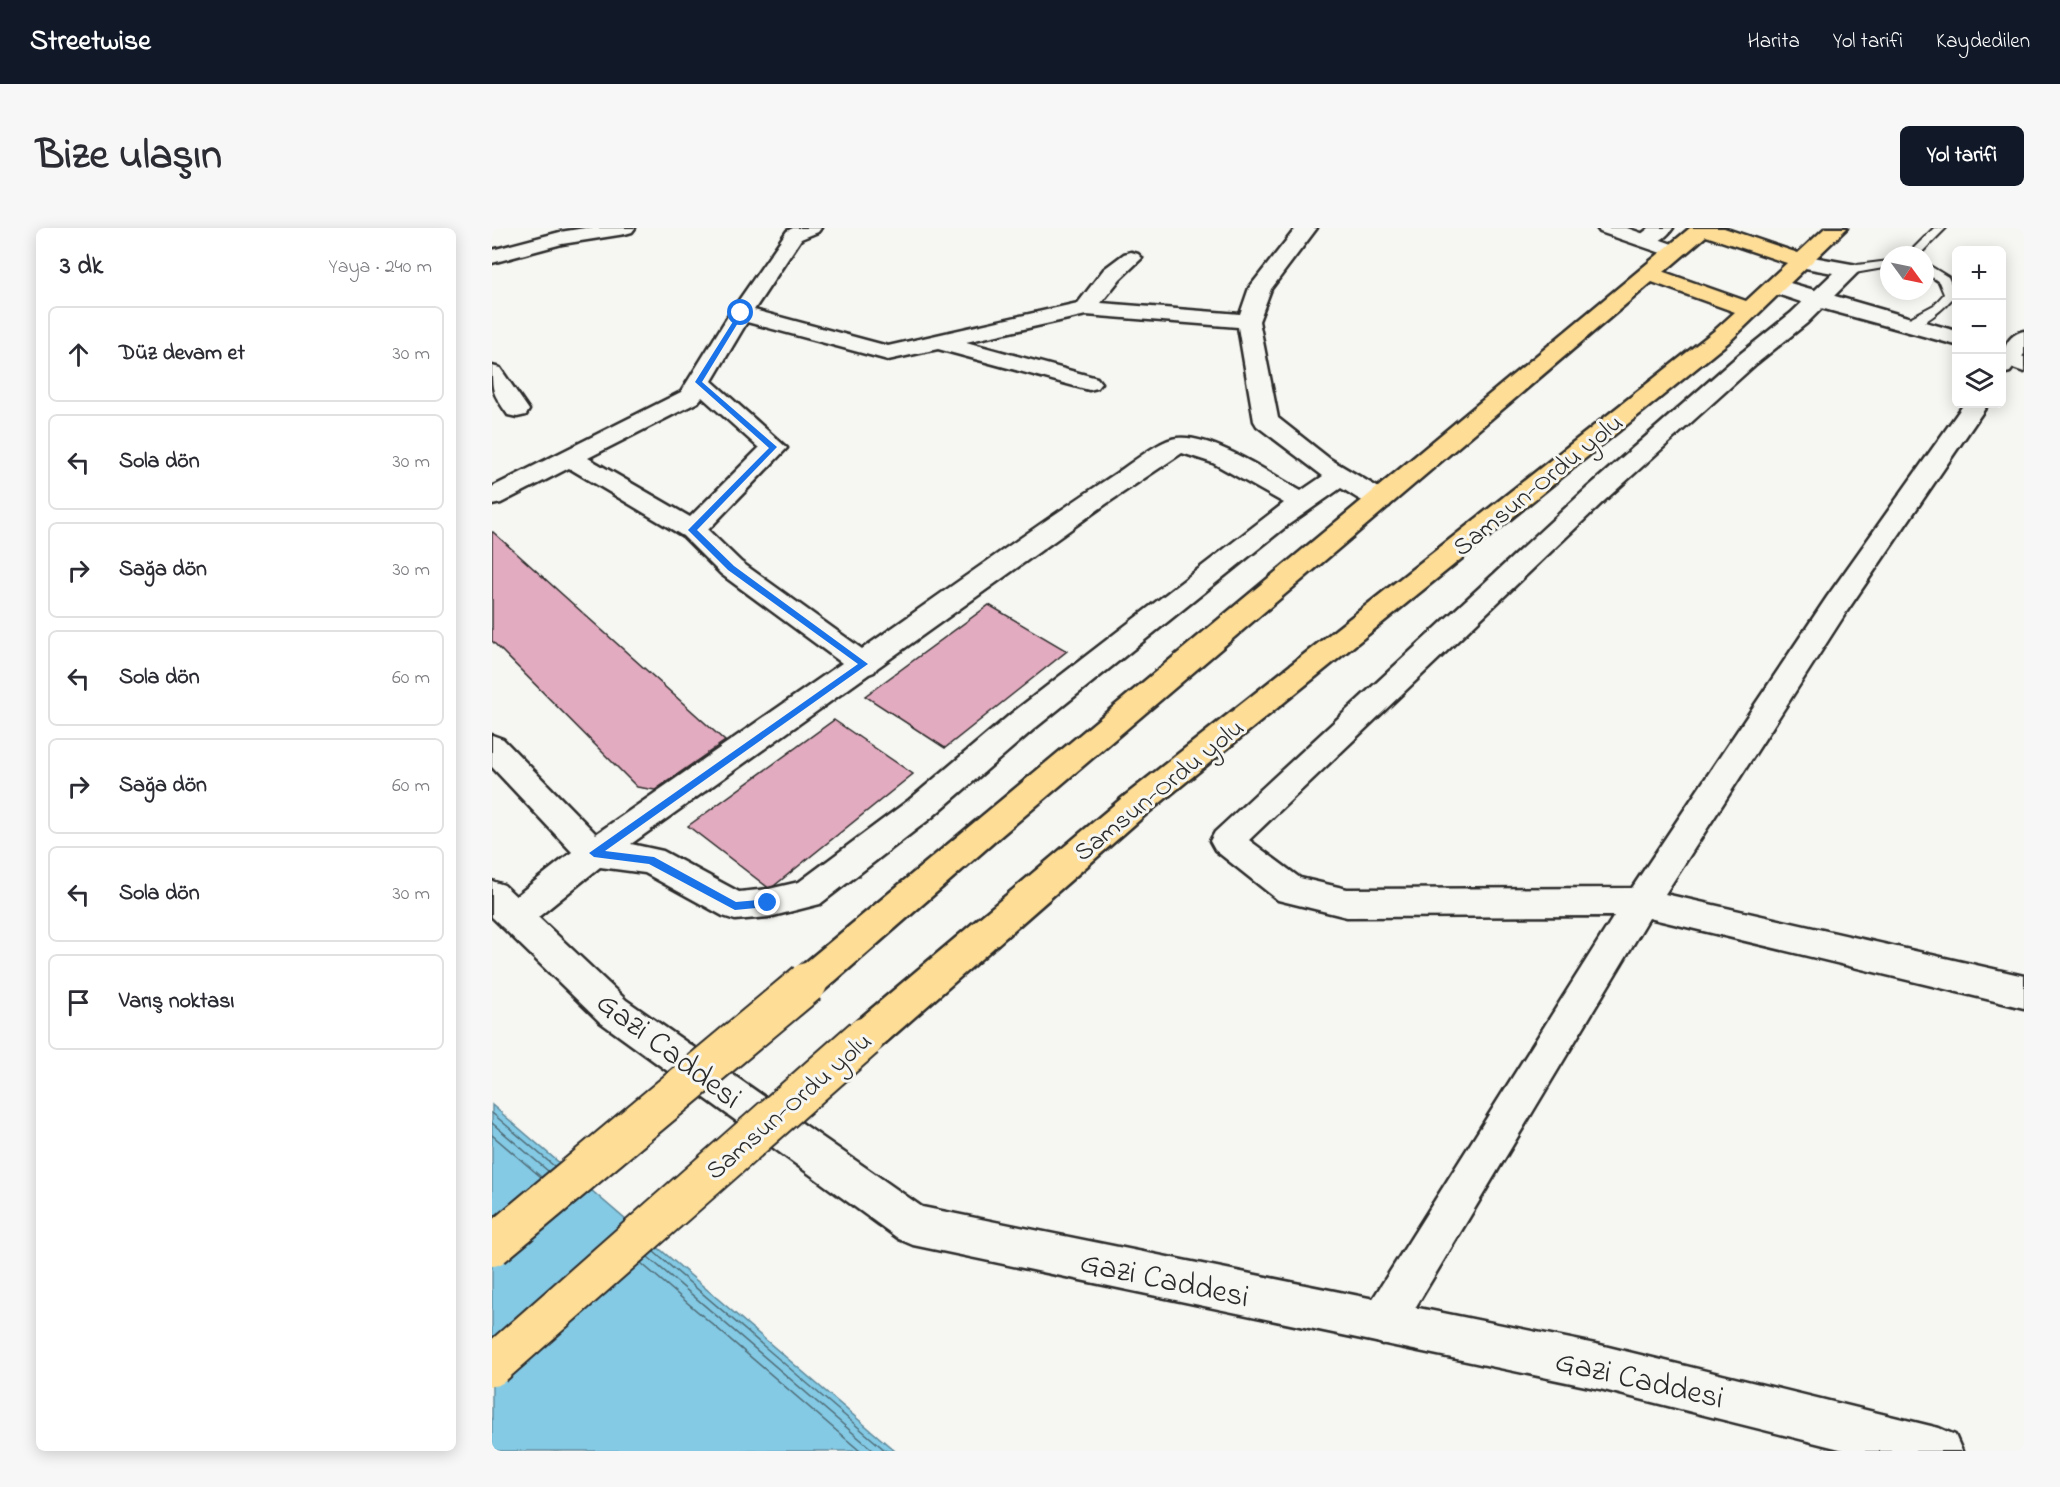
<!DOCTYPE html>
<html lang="tr">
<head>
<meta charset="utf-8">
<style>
	:root { --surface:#fff; --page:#f7f7f7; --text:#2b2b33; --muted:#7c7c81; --line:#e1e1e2; --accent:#111827 }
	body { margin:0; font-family:"Indie Flower",sans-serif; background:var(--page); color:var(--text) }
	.controls { position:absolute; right:18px; top:18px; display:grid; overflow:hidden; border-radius:9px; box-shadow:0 3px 15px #0003 }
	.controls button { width:54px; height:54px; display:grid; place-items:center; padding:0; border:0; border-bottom:2px solid var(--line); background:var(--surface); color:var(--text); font:30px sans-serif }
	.compass { position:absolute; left:1388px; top:18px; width:54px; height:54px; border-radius:50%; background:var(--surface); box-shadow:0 3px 15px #0003; rotate:123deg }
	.stop { position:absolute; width:18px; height:18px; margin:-14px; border:4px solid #1a73e8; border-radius:50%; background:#fff }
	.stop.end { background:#1a73e8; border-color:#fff; box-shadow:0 2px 6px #0008 }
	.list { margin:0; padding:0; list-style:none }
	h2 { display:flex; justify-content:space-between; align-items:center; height:78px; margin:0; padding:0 24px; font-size:26px }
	h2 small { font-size:20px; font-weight:400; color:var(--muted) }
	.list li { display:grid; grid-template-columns:39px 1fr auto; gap:18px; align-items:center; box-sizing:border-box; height:96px; margin:0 12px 12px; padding:0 12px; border:2px solid var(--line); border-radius:9px }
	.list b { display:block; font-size:22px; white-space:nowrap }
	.list em { font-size:20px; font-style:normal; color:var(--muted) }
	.icon { flex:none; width:33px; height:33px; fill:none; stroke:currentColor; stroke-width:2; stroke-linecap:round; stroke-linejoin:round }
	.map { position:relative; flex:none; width:1532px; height:1223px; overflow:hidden; border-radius:9px }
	header { display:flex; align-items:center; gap:36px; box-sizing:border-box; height:84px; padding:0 30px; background:var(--accent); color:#fff }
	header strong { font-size:28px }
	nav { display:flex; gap:33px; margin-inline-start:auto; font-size:21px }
	.intro { display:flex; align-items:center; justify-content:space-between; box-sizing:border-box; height:144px; padding:0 36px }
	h1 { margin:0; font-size:42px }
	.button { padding:15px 27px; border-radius:9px; background:var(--accent); color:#fff; font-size:21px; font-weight:700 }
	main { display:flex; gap:36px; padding:0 36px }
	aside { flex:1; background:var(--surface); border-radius:9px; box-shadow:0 3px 15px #0003 }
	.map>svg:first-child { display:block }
	.water { fill:#84cae5; stroke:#608a9b; stroke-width:1.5 }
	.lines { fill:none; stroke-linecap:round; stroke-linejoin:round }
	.shore { stroke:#4f6b75; stroke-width:1.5 }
	.building { fill:#e3abbf; stroke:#2b2b2b; stroke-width:1.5 }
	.lane-casing { stroke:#2b2b2b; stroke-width:4 }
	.street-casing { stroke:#2b2b2b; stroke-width:5 }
	.secondary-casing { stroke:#2b2b2b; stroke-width:5 }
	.highway-casing { stroke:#2b2b2b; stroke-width:5 }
	.lane { fill:#f6f6f2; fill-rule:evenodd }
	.street { fill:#f6f6f2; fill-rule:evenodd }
	.secondary { fill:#f6f6f2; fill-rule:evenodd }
	.highway { fill:#fedd96; fill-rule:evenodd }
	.highway-bridge-casing { stroke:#2b2b2b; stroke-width:44; stroke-linecap:butt }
	.highway-bridge { stroke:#fedd96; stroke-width:40 }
	.route { fill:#1a73e8 }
	.labels { text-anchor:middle; stroke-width:6; stroke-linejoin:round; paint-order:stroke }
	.street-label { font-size:26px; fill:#2b2b2b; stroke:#f6f6f2 }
	.near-street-label { font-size:32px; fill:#2b2b2b; stroke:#f6f6f2 }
</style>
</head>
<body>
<header>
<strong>Streetwise</strong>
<nav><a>Harita</a><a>Yol tarifi</a><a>Kaydedilen</a></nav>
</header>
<div class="intro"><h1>Bize ulaşın</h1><a class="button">Yol tarifi</a></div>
<main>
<aside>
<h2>3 dk<small>Yaya · 240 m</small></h2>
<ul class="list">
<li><svg class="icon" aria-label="ahead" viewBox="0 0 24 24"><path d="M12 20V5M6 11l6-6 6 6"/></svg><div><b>Düz devam et</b></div><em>30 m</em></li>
<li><svg class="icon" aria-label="left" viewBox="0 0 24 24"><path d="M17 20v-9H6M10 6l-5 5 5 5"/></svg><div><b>Sola dön</b></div><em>30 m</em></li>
<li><svg class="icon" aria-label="right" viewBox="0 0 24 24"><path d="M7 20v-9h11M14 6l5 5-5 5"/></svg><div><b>Sağa dön</b></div><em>30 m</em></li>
<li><svg class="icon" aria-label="left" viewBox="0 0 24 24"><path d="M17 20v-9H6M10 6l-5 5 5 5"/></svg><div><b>Sola dön</b></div><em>60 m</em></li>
<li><svg class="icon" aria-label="right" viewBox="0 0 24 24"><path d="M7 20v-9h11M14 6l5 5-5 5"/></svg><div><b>Sağa dön</b></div><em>60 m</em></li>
<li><svg class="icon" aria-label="left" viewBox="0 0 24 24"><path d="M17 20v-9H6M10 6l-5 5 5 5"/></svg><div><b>Sola dön</b></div><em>30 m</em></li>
<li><svg class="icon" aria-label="arrive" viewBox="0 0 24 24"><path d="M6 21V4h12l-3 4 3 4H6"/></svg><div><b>Varış noktası</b></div></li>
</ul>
</aside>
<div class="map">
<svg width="1532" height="1223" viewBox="0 0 1532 1223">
	<rect width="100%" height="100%" fill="#f6f6f2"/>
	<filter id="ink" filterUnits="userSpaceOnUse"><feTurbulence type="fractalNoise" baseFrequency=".0167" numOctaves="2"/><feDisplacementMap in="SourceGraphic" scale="12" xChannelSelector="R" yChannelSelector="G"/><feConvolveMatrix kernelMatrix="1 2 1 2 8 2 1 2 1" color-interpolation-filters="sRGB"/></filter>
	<g filter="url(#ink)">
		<!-- water -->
		<path class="water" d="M0 877 403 1223H0Z"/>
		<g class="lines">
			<!-- shore -->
			<g class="shore">
				<path d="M0 885 62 938"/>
				<path d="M0 895 56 943"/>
				<path d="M0 907 49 949"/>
				<path d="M162 1024 394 1223"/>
				<path d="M156 1029 382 1223"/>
				<path d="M149 1035 368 1223"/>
			</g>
		</g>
		<!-- building -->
		<g class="building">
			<path d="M0 304H1L233 513 163 562 145 559 0 413Z"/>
			<path d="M497 377 575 423 453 520 373 468Z"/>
			<path d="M342 492 421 546 278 661 196 598Z"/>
		</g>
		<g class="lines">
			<defs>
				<g id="lane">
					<path d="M1442 0H1454L1427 27H1415Z"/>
					<path d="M1397 33V39L1357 46 1351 42 1357 38Z"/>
					<path d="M1433 35 1456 49 1464 66C1454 79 1429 102 1412 99V93L1442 77 1452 66 1447 54 1433 44Z"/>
				</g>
				<g id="street">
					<path d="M93 0H143L140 4 133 6 70 16 0 35V22L68 4Z"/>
					<path d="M301 0H329L326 4 309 11 262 82 396 118 586 75 612 41 632 26 639 24 646 26 650 30 628 51 609 75 748 86 757 60 804 0H825L779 61 767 93 786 190 838 231 897 266 901 272 897 278C879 282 865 269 849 260L796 297 542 501 439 590 328 676 277 689 243 692 231 688 153 645 108 639 34 699 22 703 10 699 5 689 10 679 80 624 0 539V507L11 511 104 606 350 435 229 346 191 308 77 240 9 275 0 277V259L189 164 238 85 295 3ZM594 87 746 99 762 193 765 198 831 248 809 263C779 246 720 206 685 210 669 211 640 235 626 244 539 301 455 362 370 421L249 334 216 302 295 220 220 153 255 94 396 132 446 121 597 162 605 160 609 155 605 150 474 114ZM210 169 267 220 198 289 96 230 206 174ZM690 225 721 235 792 275 520 485 417 572 307 654 277 661 247 664 171 623 139 616 377 446 382 444 385 440 614 276Z"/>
					<path d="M1157 0H1181C1174 11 1158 20 1145 16L1142 12Z"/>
					<path d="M1310 27 1365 37 1368 42 1315 95 1264 136 1112 273 757 612 808 650 855 661 1140 660 1335 369 1472 176H1496L1355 383 1173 666 1532 748V780L1157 690 905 1110 890 1116 875 1110 869 1095 875 1080 1122 688 855 689 786 672 723 622 718 613 723 604 1094 261 1248 126 1299 85 1341 45 1302 38 1299 33 1302 28Z"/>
					<path d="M1532 103V126L1518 144 1510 146C1510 128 1511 108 1532 103Z"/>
					<path d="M0 138 8 140 37 182 34 187 25 189 16 187C1 165 0 165 0 138Z"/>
				</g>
				<g id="secondary">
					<path d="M1105 0H1135L1189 19 1193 23 1189 27 1182 29 1175 27 1108 4Z"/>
					<path d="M1284 51 1464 103V117L1318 77 1276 63 1273 58 1276 53Z"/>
					<path d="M1510 121 1532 129V144L1510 136Z"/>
					<path d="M0 653 12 657 134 772 430 979 1108 1117 1447 1200 1463 1207 1470 1223H1356L1108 1161 421 1017 407 1011 108 794 0 689Z"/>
				</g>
				<path id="highway" d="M1198 0H1232L1306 25 1333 0H1355L1238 113 652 588 385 822 372 826 359 822 353 810 359 798 630 570 1222 103 1243 84 1160 54 510 607 328 766 315 770 302 766 297 755 302 744ZM1214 8 1295 35 1254 73 1172 44Z"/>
			</defs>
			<!-- lane casing -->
			<use href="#lane" class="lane-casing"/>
			<!-- street casing -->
			<use href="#street" class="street-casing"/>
			<!-- secondary casing -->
			<use href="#secondary" class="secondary-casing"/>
			<!-- highway casing -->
			<use href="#highway" class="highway-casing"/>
			<!-- lane -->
			<use href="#lane" class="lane"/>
			<!-- street -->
			<use href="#street" class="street"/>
			<!-- secondary -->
			<use href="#secondary" class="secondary"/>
			<!-- highway -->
			<use href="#highway" class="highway"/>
			<defs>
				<g id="highway-bridge">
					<path d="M0 1018 315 755"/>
					<path d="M0 1138 372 810"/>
				</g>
			</defs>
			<!-- highway-bridge casing -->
			<use href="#highway-bridge" class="highway-bridge-casing"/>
			<!-- highway-bridge -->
			<use href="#highway-bridge" class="highway-bridge"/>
		</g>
	</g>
	<!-- route -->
	<path class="route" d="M247 84 252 85 210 154 285 219 205 302 242 338 376 436 113 623 162 629 244 674 276 671 282 675 276 679 243 682 157 636 102 629 97 625 366 436 236 342 196 302 277 220 203 154Z"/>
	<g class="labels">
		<!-- street labels -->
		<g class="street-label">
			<text transform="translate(1045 256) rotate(-39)" y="9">Samsun-Ordu yolu</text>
			<text transform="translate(666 561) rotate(-39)" y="9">Samsun-Ordu yolu</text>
			<text transform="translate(296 877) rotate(-41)" y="9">Samsun-Ordu yolu</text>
		</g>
		<!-- near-street labels -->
		<g class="near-street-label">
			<text transform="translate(178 821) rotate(37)" y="11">Gazi Caddesi</text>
			<text transform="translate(673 1050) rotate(12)" y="11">Gazi Caddesi</text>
			<text transform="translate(1148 1150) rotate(13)" y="11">Gazi Caddesi</text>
		</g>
	</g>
</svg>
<div class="controls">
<button>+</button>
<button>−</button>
<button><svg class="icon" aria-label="layers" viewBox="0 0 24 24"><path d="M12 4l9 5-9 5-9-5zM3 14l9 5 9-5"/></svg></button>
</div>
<svg class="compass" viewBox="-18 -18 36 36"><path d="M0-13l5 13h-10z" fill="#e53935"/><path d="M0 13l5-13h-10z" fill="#7c7c81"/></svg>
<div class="stop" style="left:249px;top:85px"></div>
<div class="stop end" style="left:276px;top:675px"></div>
</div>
</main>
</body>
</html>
